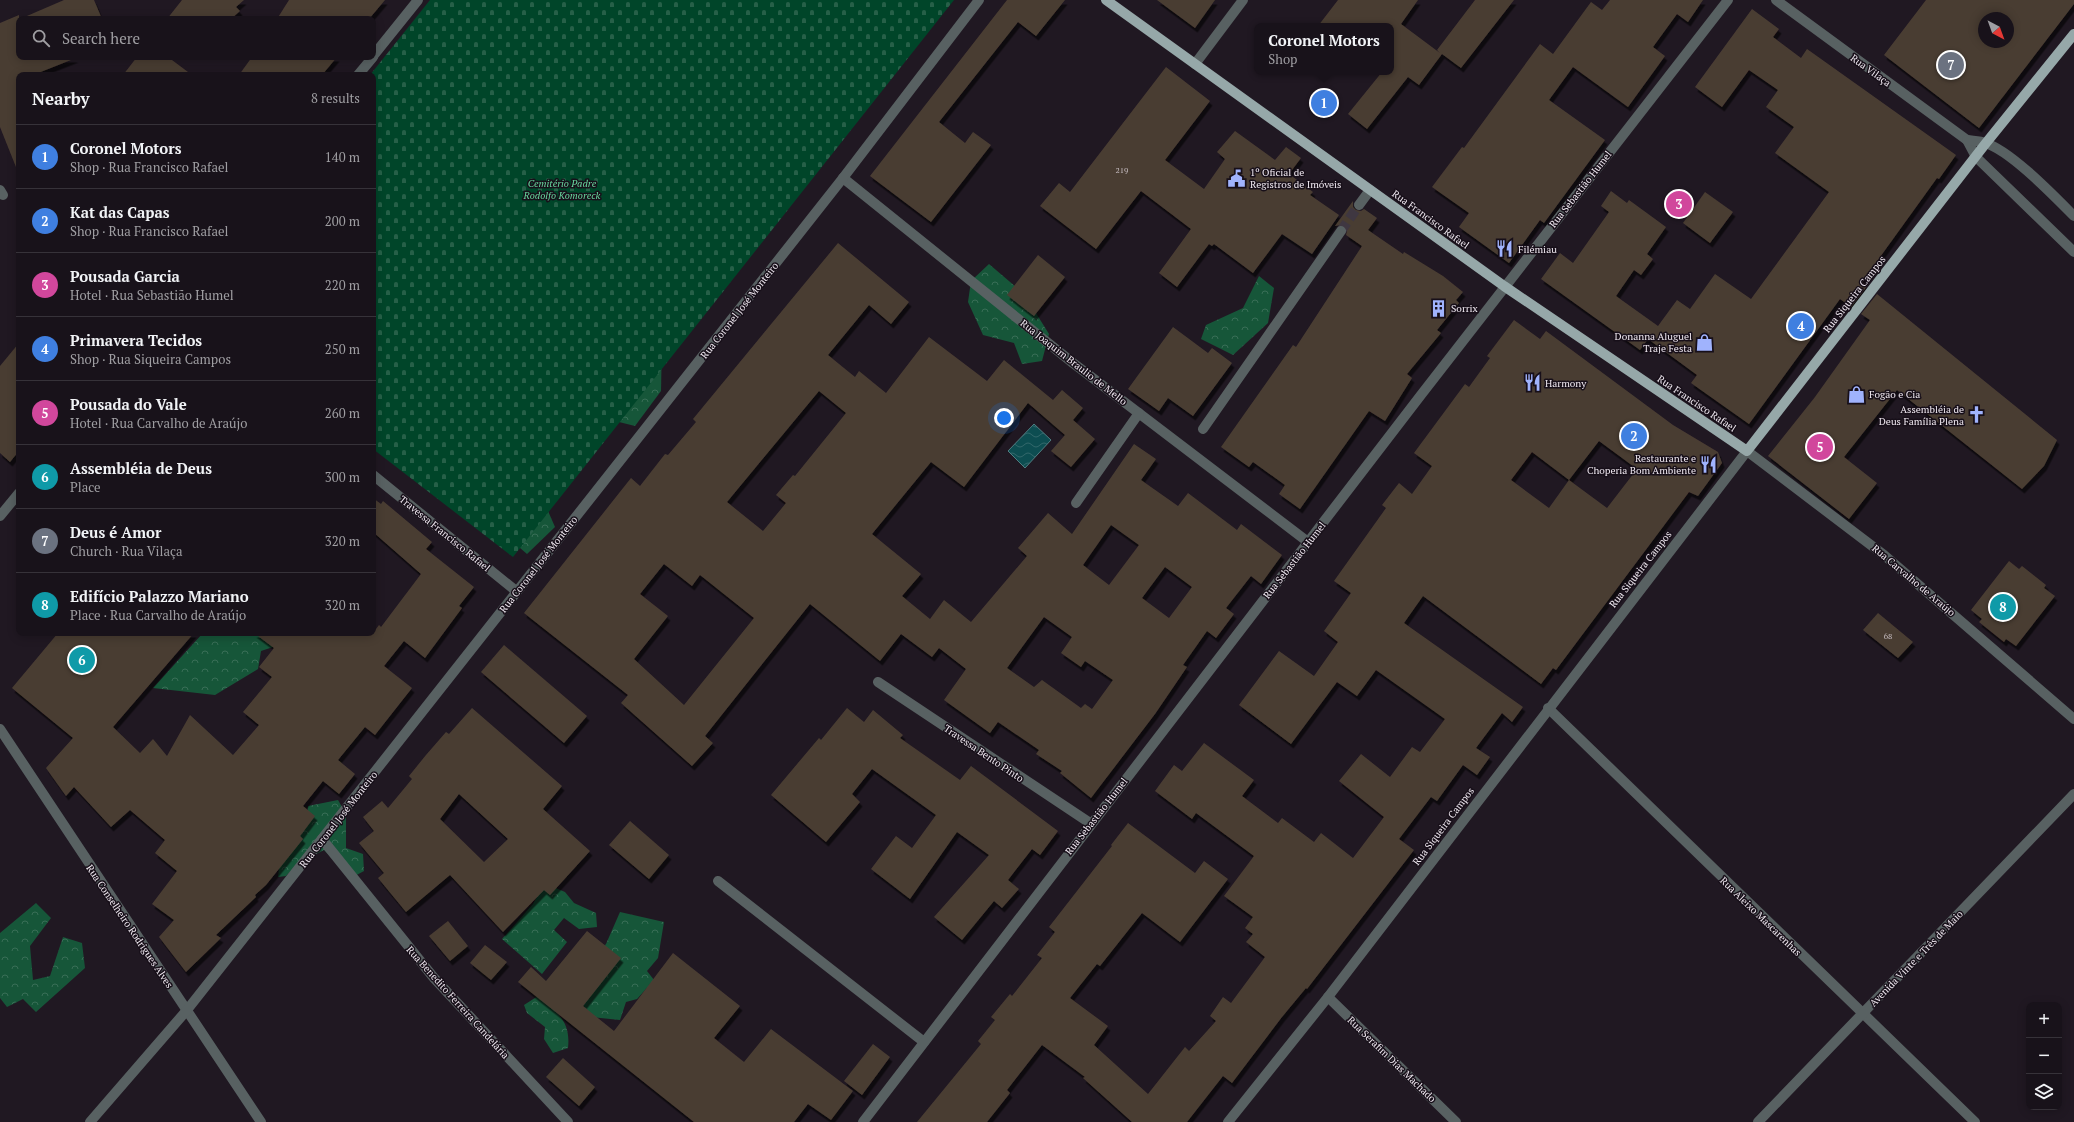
<!DOCTYPE html>
<html lang="en">
<head>
<meta charset="utf-8">
<style>
	:root { --surface:#18121a; --page:#252027; --text:#f1f3f6; --muted:#9f9ea2; --line:#363239; --accent:#db2777 }
	body { margin:0; font-family:"PT Serif",serif; background:var(--page); color:var(--text) }
	.controls { position:absolute; right:12px; bottom:12px; display:grid; overflow:hidden; border-radius:8px; box-shadow:0 2px 10px #0003 }
	.controls button { width:36px; height:36px; display:grid; place-items:center; padding:0; border:0; border-bottom:1px solid var(--line); background:var(--surface); color:var(--text); font:20px sans-serif }
	.compass { position:absolute; left:1978px; top:12px; width:36px; height:36px; border-radius:50%; background:var(--surface); box-shadow:0 2px 10px #0003; rotate:139deg }
	.you { position:absolute; left:1004px; top:418px; width:14px; height:14px; margin:-10px; border:3px solid #fff; border-radius:50%; background:#1a73e8; box-shadow:0 0 0 6px #1a73e833 }
	.badge { display:grid; place-items:center; width:26px; height:26px; border-radius:50%; background:var(--accent); color:#fff; font-size:13px; font-weight:700 }
	.pin { position:absolute; translate:-50% -50%; border:2px solid #fff; box-shadow:0 1px 4px #0006 }
	.popup { position:absolute; left:1254px; top:23px; width:140px; height:52px; box-sizing:border-box; display:grid; place-content:center; border-radius:8px; background:var(--surface); filter:drop-shadow(0 1px 3px #0005); font-size:13px; white-space:nowrap; color:var(--muted) }
	.popup b { font-size:15px; color:var(--text) }
	.popup::after { content:''; position:absolute; left:50%; top:100%; margin-left:-8px; border:8px solid transparent; border-top-color:var(--surface) }
	.list { margin:0; padding:0; list-style:none }
	h2 { display:flex; justify-content:space-between; align-items:center; height:52px; margin:0; padding:0 16px; font-size:17px }
	h2 small { font-size:13px; font-weight:400; color:var(--muted) }
	.list li { display:grid; grid-template-columns:26px 1fr auto; gap:12px; align-items:center; box-sizing:border-box; height:64px; padding:0 16px; border-top:1px solid var(--line) }
	.list b { display:block; font-size:15px; white-space:nowrap }
	.list p { margin:0; font-size:13px; white-space:nowrap; color:var(--muted) }
	.list em { font-size:13px; font-style:normal; color:var(--muted) }
	.icon { flex:none; width:22px; height:22px; fill:none; stroke:currentColor; stroke-width:2; stroke-linecap:round; stroke-linejoin:round }
	.map { position:relative; flex:none; width:2074px; height:1122px; overflow:hidden }
	.search { position:absolute; background:var(--surface); box-shadow:0 2px 10px #0003; left:16px; top:16px; width:360px; height:44px; display:flex; align-items:center; gap:10px; box-sizing:border-box; padding:0 14px; border-radius:8px; color:var(--muted); font-size:15px }
	.panel { position:absolute; background:var(--surface); box-shadow:0 2px 10px #0003; left:16px; top:72px; width:360px; height:564px; border-radius:8px }
	.map>svg:first-child { display:block }
	.forest { fill:url(#forest-crowns) }
	.cemetery { fill:url(#cemetery-stones) }
	.water { fill:url(#water-waves); stroke:#517c81 }
	.building { fill:#4a3d33; fill-rule:evenodd; filter:url(#shadow) }
	.lines { fill:none; stroke-linecap:round; stroke-linejoin:round }
	.minor-tunnel { stroke:#3f3741; stroke-width:10; stroke-dasharray:10 5; stroke-linecap:butt }
	.minor { stroke:#586162; stroke-width:10 }
	.major { stroke:#96a8a9; stroke-width:10 }
	.labels { text-anchor:middle; stroke-width:3; stroke-linejoin:round; paint-order:stroke }
	.number-label { font-size:8px; fill:#c6bdc1 }
	.street-label { font-size:10px; fill:#efe8f0; stroke:#170f19 }
	.poi-label { font-size:10px; fill:#efe8f0; stroke:#170f19; text-anchor:start }
	.park-label { font-size:10px; font-style:italic; fill:#68d89f; stroke:#170f19 }
</style>
</head>
<body>
<div class="map">
<svg width="2074" height="1122" viewBox="0 0 2074 1122">
	<defs>
		<pattern id="forest-crowns" width="20" height="18" patternUnits="userSpaceOnUse"><rect width="20" height="18" fill="#165639"/><path d="M2 6a3 3 0 1 1 6 0M12 15a3 3 0 1 1 6 0" fill="none" stroke="#386e56"/></pattern>
		<pattern id="cemetery-stones" width="16" height="16" patternUnits="userSpaceOnUse"><rect width="16" height="16" fill="#004529"/><path d="M2 7V4a2 2 0 0 1 4 0v3zM10 15v-3a2 2 0 0 1 4 0v3z" fill="#266048"/></pattern>
		<pattern id="water-waves" width="16" height="10" patternUnits="userSpaceOnUse"><rect width="16" height="10" fill="#0d4d51"/><path d="M0 5q4-4 8 0t8 0" fill="none" stroke="#31676a"/></pattern>
		<filter id="shadow"><feDropShadow dx="2.5" dy="4.5" stdDeviation="0" flood-color="#0009"/></filter>
	</defs>
	<rect width="100%" height="100%" fill="#201822"/>
	<!-- forest -->
	<g class="forest">
		<path d="M989 264 1024 294 1049 334 1042 361 1022 364 1014 343 983 335 968 302 971 281Z"/>
		<path d="M1259 276 1274 288 1268 323 1233 355 1201 339 1206 325 1243 308Z"/>
		<path d="M662 340 661 391 635 426 603 418Z"/>
		<path d="M545 504 555 527 527 554 512 541Z"/>
		<path d="M203 633H272L273 647 261 651 258 669 215 695 153 688Z"/>
		<path d="M338 800 346 814V848L363 854 364 871 351 878 324 850 298 863 286 876 278 877 282 844 306 825 308 806Z"/>
		<path d="M544 883 565 892 574 903 596 913 597 927 579 929 564 918 554 930 567 942 542 974 502 939 533 904Z"/>
		<path d="M36 903 51 918 30 946 33 980 50 976 63 937 82 943 85 968 36 1012 23 999 7 1007 0 998V933Z"/>
		<path d="M620 912 664 922 658 958 647 971 654 980 637 999 626 1002 620 1020 591 1017 583 1005 589 963 606 944Z"/>
		<path d="M538 996C557 1012 571 1021 568 1048L553 1053 544 1039 545 1027 527 1013 524 1005Z"/>
	</g>
	<!-- cemetery -->
	<path class="cemetery" d="M430 0H954L513 557 373 449V75H370Z"/>
	<!-- water -->
	<path class="water" d="M1034 424 1051 440 1025 468 1008 451Z"/>
	<!-- building -->
	<g class="building">
		<path d="M64 0H94L102 19H20Z"/>
		<path d="M182 0H244L236 7 240 11 231 19H167Z"/>
		<path d="M289 0H385L369 19H277Z"/>
		<path d="M1007 0H1065L1036 36 1018 22 939 122 965 143 973 132 991 145 931 222 870 176Z"/>
		<path d="M1157 0H1215L1195 28Z"/>
		<path d="M1338 0H1418L1401 24 1440 53 1437 50 1475 0H1514L1461 68 1442 54 1419 85 1408 77 1367 129 1348 114 1382 72H1391V26H1318Z"/>
		<path d="M1610 0H1703L1688 22 1677 14 1653 47 1665 56 1628 107 1573 67 1549 100 1605 140 1544 223 1540 220 1509 263 1459 227 1469 213 1432 187 1462 147 1464 148 1540 44 1553 54 1591 2 1602 10Z"/>
		<path d="M1926 0H2074V4L1979 128 1884 55ZM1984 18H2008V42H1984Z"/>
		<path d="M1752 9 1779 29 1773 37 1801 58 1807 49 1956 155 1939 179 1937 178 1862 282 1867 286 1851 307 1840 299 1749 424 1691 383 1697 375 1648 339 1640 350 1541 279 1560 253 1573 263 1609 212 1601 206 1611 191 1627 203 1629 200 1666 227 1647 254 1653 259 1641 275 1634 270 1616 296 1658 326 1677 300 1690 309 1715 274 1751 299 1829 192 1775 153 1794 127 1766 107 1778 90 1749 70 1722 107 1695 87Z"/>
		<path d="M19 15V57L76 58 33 75H19L18 172 0 127V23Z"/>
		<path d="M137 57H168L192 75H123Z"/>
		<path d="M252 57H337L322 75H239Z"/>
		<path d="M1166 67 1210 101 1165 160 1204 189 1225 159 1217 152 1235 131 1275 160 1286 147 1301 158 1289 174 1313 192 1310 195 1339 215 1312 254 1282 234 1253 273 1214 244 1212 246 1209 244 1177 287 1159 273 1191 229 1141 191 1096 249 1040 206 1059 183 1070 192Z"/>
		<path d="M1705 192 1733 212 1710 243 1683 223Z"/>
		<path d="M1353 201V207L1356 210 1361 211 1364 209 1377 218 1368 230 1403 254 1404 252 1443 276 1463 292 1456 300 1459 303 1437 330 1441 333 1407 374 1412 378 1385 421 1369 411 1300 509 1279 494 1285 485 1253 462 1249 467 1221 447 1293 345 1296 347 1362 246 1346 235 1347 231 1345 226 1341 225 1335 226Z"/>
		<path d="M838 243 909 302 891 324 869 305 828 355 855 377 859 371 886 393 929 337 987 381 1004 360 1053 400 1062 390 1083 408 1073 420 1095 439 1071 467 1051 451 1065 435 1028 403 964 487 931 462 872 534 921 574 902 596 930 619 944 600 971 622 1027 556 1018 548 1048 513 1072 534 1134 444 1156 459 1141 480 1178 506 1188 493 1237 530 1241 524 1282 555 1261 584 1251 576 1226 608 1234 614 1216 638 1207 631 1183 665 1187 667 1155 714 1091 798 1060 773 1062 771 1036 754 1039 750 998 722 990 733 944 700 966 669 939 648 932 657 901 634 880 661 810 604 705 736 713 743 692 766 621 703 628 695 524 613 631 478 640 486 665 454 668 455 696 422 693 419ZM819 391 846 413 795 476 793 475 776 495 786 503 763 531 727 502ZM1111 525 1139 545 1109 585 1083 565ZM664 564 692 586 700 575 754 618 684 705 634 659 668 616 640 594ZM1165 567 1192 587 1169 618 1142 598ZM1044 617 1072 637 1061 653 1081 667 1085 661 1113 680 1092 709 1085 704 1081 708 1042 680 1034 687 1007 668Z"/>
		<path d="M1038 255 1065 277 1034 316 1007 295Z"/>
		<path d="M1877 294 2057 440 2044 466 2022 489 1897 390 1844 457 1877 483 1849 519 1768 456 1815 397 1870 320 1861 314Z"/>
		<path d="M1514 320 1540 339 1546 331 1673 425 1718 452 1722 463 1698 496 1689 492 1556 670 1553 668 1541 684 1423 596 1404 623 1523 707 1512 722 1502 713 1476 748 1490 757 1477 775 1463 765 1437 801 1431 797 1399 839 1414 850 1307 989 1306 988 1282 1017 1232 1083 1223 1076 1187 1122H1132L1083 1078 1085 1077 1042 1045 1007 1090 1010 1093 987 1122H917L981 1044 978 1041 995 1020 991 1017 1010 994 1012 996 1042 958 1037 955 1055 932 1049 927 1112 846 1111 845 1128 823 1195 873 1204 861 1228 879 1180 942 1142 913 1100 966 1097 964 1070 998 1108 1026 1094 1045 1148 1094 1185 1047 1189 1051 1216 1021 1210 1016 1223 997 1231 1003 1265 957 1246 942 1253 934 1245 928 1253 917 1224 896 1254 856 1196 813 1192 819 1155 791 1174 765 1182 771 1204 743 1254 780 1242 796 1278 823 1282 818 1314 842 1321 833 1353 858 1384 817 1339 781 1361 754 1390 777 1412 747 1420 752 1445 719 1376 670 1357 696 1337 682 1291 744 1239 705 1279 651 1314 676 1338 642 1324 631 1351 593 1334 581 1386 508 1382 505 1399 483 1412 494 1432 466 1414 453 1465 384 1469 387 1490 358 1487 356ZM1599 441 1637 469 1607 508 1569 480ZM1532 452 1569 480 1549 508 1511 480Z"/>
		<path d="M1173 327 1208 353 1212 348 1232 363 1193 416 1168 398 1159 411 1128 389Z"/>
		<path d="M19 343V451L10 462 0 453V366Z"/>
		<path d="M373 498 381 504 383 501 432 542 426 549 474 587 459 606 462 608 425 658 404 641 384 666 412 688 375 735 365 727 338 760 355 774 339 794 323 781 303 806 315 816 300 836 303 839 266 885 255 895 256 897 216 935 221 938 186 972 159 937 174 920 152 904 177 871 155 853 165 840 130 810 111 827 74 787 66 796 46 768 73 738 12 688 58 633H194L113 727 140 753 153 739 167 756 190 715 233 755 259 725 243 712 272 677 259 667 274 648 254 633H373L379 625 381 627 421 574 373 532Z"/>
		<path d="M2009 561 2019 569 2022 566 2046 585 2044 588 2055 596 2016 646 2006 639 2004 642 1979 622 1982 619 1971 610Z"/>
		<path d="M1878 613 1913 642 1898 658 1863 630Z"/>
		<path d="M504 645 587 716 564 743 481 672Z"/>
		<path d="M472 708 562 786 543 809 590 851 550 895 544 890 503 932 450 875 406 912 378 878 384 873 359 843 374 831 363 817 382 801 388 808 412 779 409 776 426 755 446 732 449 734ZM459 794 508 839 484 862 440 819Z"/>
		<path d="M847 708 864 722 873 710 903 735 900 738 960 780 971 766 1058 831 1040 855 1032 849 1008 880 1019 889 1002 908 994 901 962 940 934 917 989 855 957 832 910 899 871 869 896 836 912 848 936 815 872 769 852 794 860 802 826 842 771 795 819 738 821 740Z"/>
		<path d="M630 821 669 855 649 879 609 845Z"/>
		<path d="M448 921 468 946 450 961 429 936Z"/>
		<path d="M587 931 621 958 583 1006 614 1031 673 953 740 1006 714 1038 744 1062 771 1029 853 1091 831 1120 808 1104 794 1122H694L518 982 531 967 546 981Z"/>
		<path d="M485 945 507 962 491 980 470 963Z"/>
		<path d="M873 1044 890 1057 862 1095 844 1081Z"/>
		<path d="M563 1058 595 1087 579 1106 546 1077Z"/>
	</g>
	<g class="lines">
		<!-- minor-tunnel -->
		<path class="minor-tunnel" d="M1341 231 1359 205"/>
		<!-- minor -->
		<g class="minor">
			<path d="M1776 0 1967 140 1976 157 2074 252"/>
			<path d="M373 56 418 0"/>
			<path d="M1195 64 1243 0"/>
			<path d="M358 75 373 57"/>
			<path d="M1967 140C1973 141 1980 141 1985 143 2010 150 2055 197 2074 216"/>
			<path d="M843 178 1073 363 1308 542"/>
			<path d="M0 190 3 195"/>
			<path d="M1359 205 1370 190"/>
			<path d="M1203 429 1341 231"/>
			<path d="M373 475 516 591"/>
			<path d="M1076 503 1139 413"/>
			<path d="M0 516 19 493"/>
			<path d="M878 682 1090 823"/>
			<path d="M1548 708 1975 1122"/>
			<path d="M0 729 261 1122"/>
			<path d="M322 839 434 978 568 1122"/>
			<path d="M718 881 924 1042"/>
			<path d="M1328 997 1456 1122"/>
			<path d="M90 1122 187 1010 843 178 979 0"/>
			<path d="M863 1122C1150 746 1437 372 1728 0"/>
			<path d="M1228 1122 1328 997 1747 451 1884 555 2074 719"/>
			<path d="M1758 1122 2074 794"/>
		</g>
		<!-- major -->
		<path class="major" d="M1106 0 1504 286 1747 451 1986 143 2074 34"/>
	</g>
	<!-- icons -->
	<defs>
		<symbol id="civic-bare" viewBox="-9 -9 18 18"><path d="M-.6-6.5H3V-4.5H.6V-3L4-1V1h2V6H-6V1h2V-1L-.6-3ZM-1.2 2.5V6h2.4V2.5Z" fill="#a0b3fd" stroke="#170f19" stroke-width="2.5" paint-order="stroke"/></symbol>
		<symbol id="restaurant-bare" viewBox="-9 -9 18 18"><path d="M-5-6h1v4h1v-4h1v4h1v-4h1v5L-1.5 .5V6h-2V.5L-5-1ZM5-6V6H3V1.5H1.5Q1.5-4 5-6Z" fill="#a0b3fd" stroke="#170f19" stroke-width="2.5" paint-order="stroke"/></symbol>
		<symbol id="building-bare" viewBox="-9 -9 18 18"><path d="M-4-6H4V6H1V3H-1V6H-4ZM-2.5-4.3h1.7v1.8h-1.7ZM.8-4.3h1.7v1.8H.8ZM-2.5-1h1.7V.8h-1.7ZM.8-1h1.7V.8H.8Z" fill="#a0b3fd" stroke="#170f19" stroke-width="2.5" paint-order="stroke"/></symbol>
		<symbol id="shop-bare" viewBox="-9 -9 18 18"><path d="M-5-2.5h2.3a2.7 3.5 0 0 1 5.4 0H5L5.5 6h-11ZM-1.5-2.5h3a1.5 2.3 0 0 0-3 0Z" fill="#a0b3fd" stroke="#170f19" stroke-width="2.5" paint-order="stroke"/></symbol>
		<symbol id="church-bare" viewBox="-9 -9 18 18"><path d="M-1.2-6h2.4v3.5h3.3v2.4h-3.3V6h-2.4V-.1h-3.3v-2.4h3.3Z" fill="#a0b3fd" stroke="#170f19" stroke-width="2.5" paint-order="stroke"/></symbol>
	</defs>
	<g fill-rule="evenodd">
		<use href="#civic-bare" x="1224" y="166" width="25" height="25"/>
		<use href="#restaurant-bare" x="1492" y="236" width="25" height="25"/>
		<use href="#building-bare" x="1426" y="296" width="25" height="25"/>
		<use href="#shop-bare" x="1692" y="330" width="25" height="25"/>
		<use href="#restaurant-bare" x="1520" y="370" width="25" height="25"/>
		<use href="#shop-bare" x="1844" y="382" width="25" height="25"/>
		<use href="#church-bare" x="1964" y="402" width="25" height="25"/>
		<use href="#restaurant-bare" x="1696" y="452" width="25" height="25"/>
	</g>
	<g class="labels">
		<!-- number labels -->
		<g class="number-label">
			<text x="1122" y="173">219</text>
			<text x="1888" y="639">68</text>
		</g>
		<!-- street labels -->
		<g class="street-label">
			<text transform="translate(1871 70) rotate(36)" y="4">Rua Vilaça</text>
			<text transform="translate(1580 189) rotate(-52)" y="4">Rua Sebastião Humel</text>
			<text transform="translate(1431 219) rotate(36)" y="4">Rua Francisco Rafael</text>
			<text transform="translate(1854 294) rotate(-52)" y="4">Rua Siqueira Campos</text>
			<text transform="translate(739 310) rotate(-52)" y="4">Rua Coronel José Monteiro</text>
			<text transform="translate(1074 362) rotate(38)" y="4">Rua Joaquim Braulio de Mello</text>
			<text transform="translate(1697 403) rotate(34)" y="4">Rua Francisco Rafael</text>
			<text transform="translate(445 533) rotate(39)" y="4">Travessa Francisco Rafael</text>
			<text transform="translate(1294 560) rotate(-52)" y="4">Rua Sebastião Humel</text>
			<text transform="translate(538 564) rotate(-52)" y="4">Rua Coronel José Monteiro</text>
			<text transform="translate(1640 569) rotate(-52)" y="4">Rua Siqueira Campos</text>
			<text transform="translate(1914 580) rotate(40)" y="4">Rua Carvalho de Araújo</text>
			<text transform="translate(984 753) rotate(34)" y="4">Travessa Bento Pinto</text>
			<text transform="translate(1096 816) rotate(-52)" y="4">Rua Sebastião Humel</text>
			<text transform="translate(338 819) rotate(-52)" y="4">Rua Coronel José Monteiro</text>
			<text transform="translate(1443 826) rotate(-53)" y="4">Rua Siqueira Campos</text>
			<text transform="translate(1761 916) rotate(44)" y="4">Rua Aleixo Mascarenhas</text>
			<text transform="translate(130 926) rotate(56)" y="4">Rua Conselheiro Rodrigues Alves</text>
			<text transform="translate(1916 958) rotate(-46)" y="4">Avenida Vinte e Três de Maio</text>
			<text transform="translate(458 1002) rotate(48)" y="4">Rua Benedito Ferreira Candelária</text>
			<text transform="translate(1392 1059) rotate(44)" y="4">Rua Serafim Dias Machado</text>
		</g>
		<!-- poi labels -->
		<g class="poi-label">
			<text x="1250" y="176">1º Oficial de<tspan x="1250" dy="12">Registros de Imóveis</tspan></text>
			<text x="1518" y="253">Filémiau</text>
			<text x="1451" y="312">Sorrix</text>
			<text x="1692" y="340" text-anchor="end">Donanna Aluguel<tspan x="1692" dy="12">Traje Festa</tspan></text>
			<text x="1545" y="387">Harmony</text>
			<text x="1869" y="398">Fogão e Cia</text>
			<text x="1964" y="413" text-anchor="end">Assembléia de<tspan x="1964" dy="12">Deus Família Plena</tspan></text>
			<text x="1696" y="462" text-anchor="end">Restaurante e<tspan x="1696" dy="12">Choperia Bom Ambiente</tspan></text>
		</g>
		<!-- park labels -->
		<g class="park-label">
			<text x="562" y="187">Cemitério Padre<tspan x="562" dy="12">Rodolfo Komoreck</tspan></text>
		</g>
	</g>
</svg>
<div class="controls">
<button>+</button>
<button>−</button>
<button><svg class="icon" aria-label="layers" viewBox="0 0 24 24"><path d="M12 4l9 5-9 5-9-5zM3 14l9 5 9-5"/></svg></button>
</div>
<svg class="compass" viewBox="-18 -18 36 36"><path d="M0-13l5 13h-10z" fill="#e53935"/><path d="M0 13l5-13h-10z" fill="#9f9ea2"/></svg>
<div class="you"></div>
<div class="pin badge" style="left:1324px;top:103px;background:#3f7fe0">1</div>
<div class="popup"><b>Coronel Motors</b>Shop</div>
<div class="pin badge" style="left:1634px;top:436px;background:#3f7fe0">2</div>
<div class="pin badge" style="left:1679px;top:204px;background:#d1479c">3</div>
<div class="pin badge" style="left:1801px;top:326px;background:#3f7fe0">4</div>
<div class="pin badge" style="left:1820px;top:447px;background:#d1479c">5</div>
<div class="pin badge" style="left:82px;top:660px;background:#0f9aa8">6</div>
<div class="pin badge" style="left:1951px;top:65px;background:#6b7280">7</div>
<div class="pin badge" style="left:2003px;top:607px;background:#0f9aa8">8</div>
<div class="search"><svg class="icon" aria-label="search" viewBox="0 0 24 24"><circle cx="10" cy="10" r="6"/><path d="M15 15l6 6"/></svg>Search here</div>
<section class="panel">
<h2>Nearby<small>8 results</small></h2>
<ul class="list">
<li><span class="badge" style="background:#3f7fe0">1</span><div><b>Coronel Motors</b><p>Shop · Rua Francisco Rafael</p></div><em>140 m</em></li>
<li><span class="badge" style="background:#3f7fe0">2</span><div><b>Kat das Capas</b><p>Shop · Rua Francisco Rafael</p></div><em>200 m</em></li>
<li><span class="badge" style="background:#d1479c">3</span><div><b>Pousada Garcia</b><p>Hotel · Rua Sebastião Humel</p></div><em>220 m</em></li>
<li><span class="badge" style="background:#3f7fe0">4</span><div><b>Primavera Tecidos</b><p>Shop · Rua Siqueira Campos</p></div><em>250 m</em></li>
<li><span class="badge" style="background:#d1479c">5</span><div><b>Pousada do Vale</b><p>Hotel · Rua Carvalho de Araújo</p></div><em>260 m</em></li>
<li><span class="badge" style="background:#0f9aa8">6</span><div><b>Assembléia de Deus</b><p>Place</p></div><em>300 m</em></li>
<li><span class="badge" style="background:#6b7280">7</span><div><b>Deus é Amor</b><p>Church · Rua Vilaça</p></div><em>320 m</em></li>
<li><span class="badge" style="background:#0f9aa8">8</span><div><b>Edifício Palazzo Mariano</b><p>Place · Rua Carvalho de Araújo</p></div><em>320 m</em></li>
</ul>
</section>
</div>
</body>
</html>
